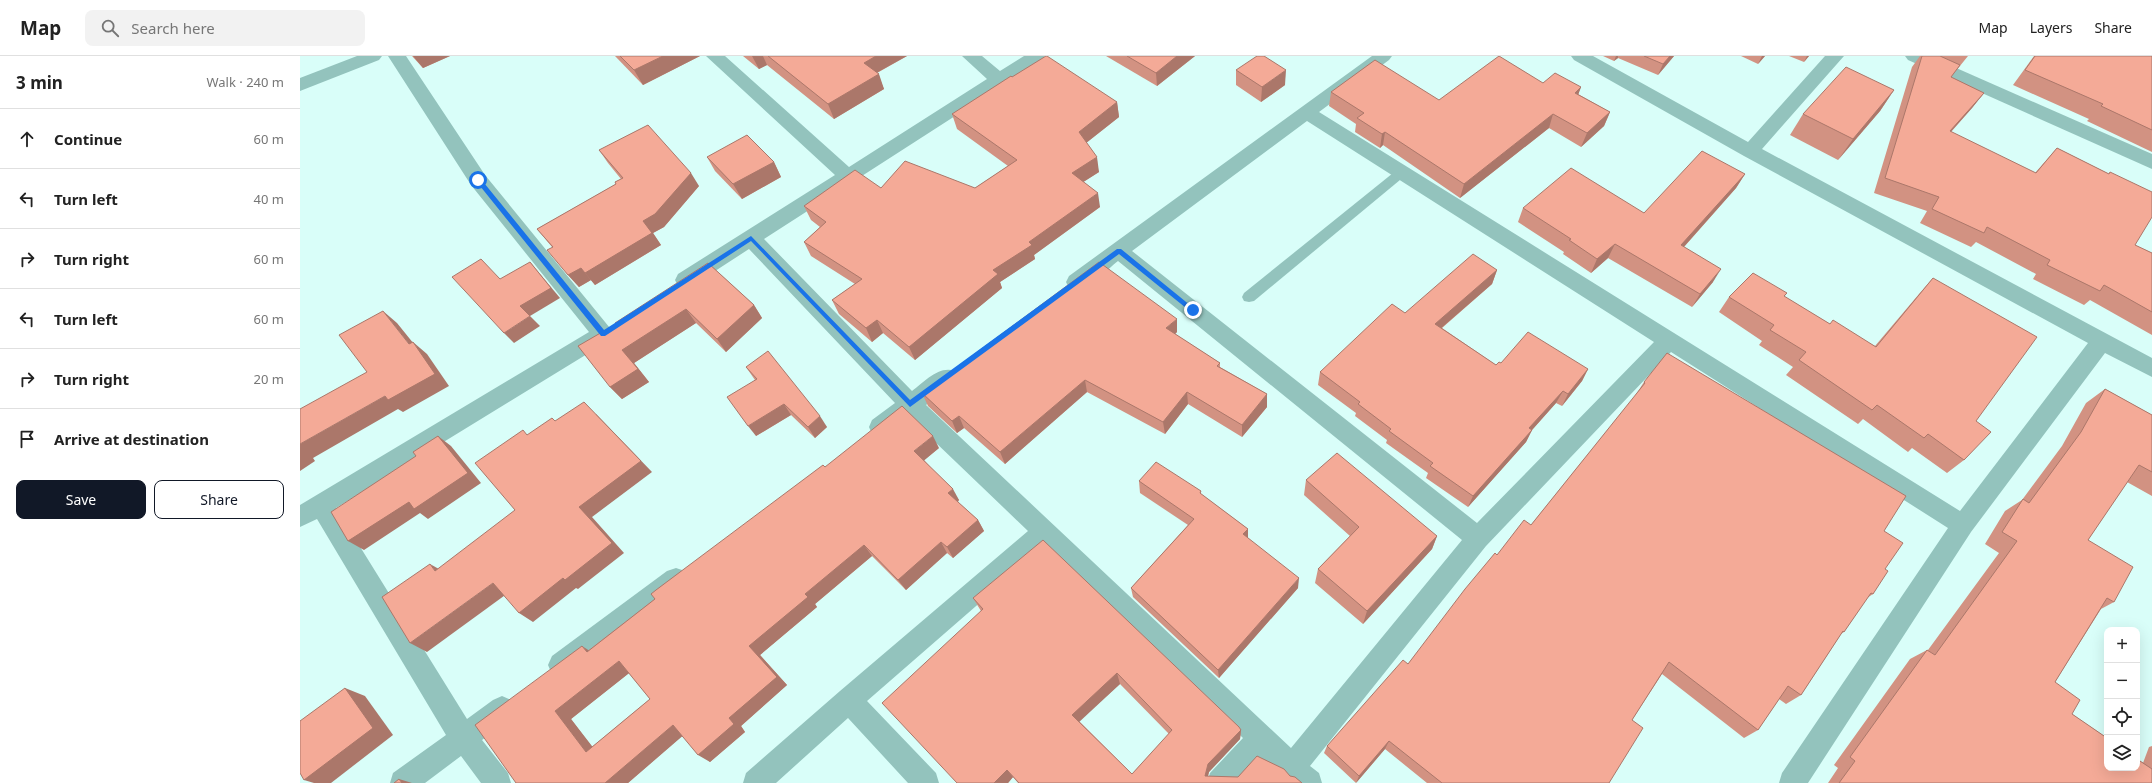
<!DOCTYPE html>
<html lang="en">
<head>
<meta charset="utf-8">
<style>
	:root { --surface:#fff; --page:#f2f2f2; --text:#222; --muted:#767676; --line:#e0e0e0; --accent:#111827 }
	body { margin:0; font-family:"Noto Sans",sans-serif; background:var(--page); color:var(--text) }
	.controls { position:absolute; right:12px; bottom:12px; display:grid; overflow:hidden; border-radius:8px; box-shadow:0 4px 16px #0002 }
	.controls button { width:36px; height:36px; display:grid; place-items:center; padding:0; border:0; border-bottom:1px solid var(--line); background:var(--surface); color:var(--text); font:20px sans-serif }
	.stop { position:absolute; width:12px; height:12px; margin:-9px; border:3px solid #1a73e8; border-radius:50%; background:#fff }
	.stop.end { background:#1a73e8; border-color:#fff; box-shadow:0 1px 4px #0008 }
	.list { margin:0; padding:0; list-style:none }
	h2 { display:flex; justify-content:space-between; align-items:center; height:52px; margin:0; padding:0 16px; font-size:17px }
	h2 small { font-size:13px; font-weight:400; color:var(--muted) }
	.list li { display:grid; grid-template-columns:26px 1fr auto; gap:12px; align-items:center; box-sizing:border-box; height:60px; padding:0 16px; border-top:1px solid var(--line) }
	.list b { display:block; font-size:15px; white-space:nowrap }
	.list em { font-size:13px; font-style:normal; color:var(--muted) }
	.actions { display:flex; gap:8px; padding:12px 16px }
	.actions a { flex:1; padding:9px 0; border:1px solid var(--accent); border-radius:8px; text-align:center; font-size:14px; color:var(--accent) }
	.actions .main { background:var(--accent); color:#fff }
	.icon { flex:none; width:22px; height:22px; fill:none; stroke:currentColor; stroke-width:2; stroke-linecap:round; stroke-linejoin:round }
	.map { position:relative; flex:none; width:1852px; height:727px; overflow:hidden }
	header { display:flex; align-items:center; gap:24px; box-sizing:border-box; height:56px; padding:0 20px; background:var(--surface); border-bottom:1px solid var(--line) }
	header strong { font-size:19px }
	nav { display:flex; gap:22px; margin-inline-start:auto; font-size:14px }
	.search { width:280px; height:36px; background:var(--page); display:flex; align-items:center; gap:10px; box-sizing:border-box; padding:0 14px; border-radius:8px; color:var(--muted); font-size:15px }
	main { display:flex }
	aside { flex:1; background:var(--surface) }
	.map>svg:first-child { display:block }
	.lines { fill:none; stroke-linecap:round; stroke-linejoin:round }
	.lane { fill:#93c3bd; fill-rule:evenodd }
	.street { fill:#93c3bd; fill-rule:evenodd }
	.wall { fill:#d29282; fill-rule:evenodd }
	.shaded-wall { fill:#ab776a }
	.building { fill:#f4aa97; stroke:#ab776a; fill-rule:evenodd }
	.route { fill:#1a73e8 }
</style>
</head>
<body>
<header>
<strong>Map</strong>
<div class="search"><svg class="icon" aria-label="search" viewBox="0 0 24 24"><circle cx="10" cy="10" r="6"/><path d="M15 15l6 6"/></svg>Search here</div>
<nav><a>Map</a><a>Layers</a><a>Share</a></nav>
</header>
<main>
<aside>
<h2>3 min<small>Walk · 240 m</small></h2>
<ul class="list">
<li><svg class="icon" aria-label="ahead" viewBox="0 0 24 24"><path d="M12 20V5M6 11l6-6 6 6"/></svg><div><b>Continue</b></div><em>60 m</em></li>
<li><svg class="icon" aria-label="left" viewBox="0 0 24 24"><path d="M17 20v-9H6M10 6l-5 5 5 5"/></svg><div><b>Turn left</b></div><em>40 m</em></li>
<li><svg class="icon" aria-label="right" viewBox="0 0 24 24"><path d="M7 20v-9h11M14 6l5 5-5 5"/></svg><div><b>Turn right</b></div><em>60 m</em></li>
<li><svg class="icon" aria-label="left" viewBox="0 0 24 24"><path d="M17 20v-9H6M10 6l-5 5 5 5"/></svg><div><b>Turn left</b></div><em>60 m</em></li>
<li><svg class="icon" aria-label="right" viewBox="0 0 24 24"><path d="M7 20v-9h11M14 6l5 5-5 5"/></svg><div><b>Turn right</b></div><em>20 m</em></li>
<li><svg class="icon" aria-label="arrive" viewBox="0 0 24 24"><path d="M6 21V4h12l-3 4 3 4H6"/></svg><div><b>Arrive at destination</b></div></li>
</ul>
<div class="actions"><a class="main">Save</a><a>Share</a></div>
</aside>
<div class="map">
<svg width="1852" height="727" viewBox="0 0 1852 727">
	<rect width="100%" height="100%" fill="#d9fef9"/>
	<g class="lines">
		<!-- lane -->
		<path class="lane" d="M1102 111 1106 113 1108 116 1106 119 954 245 949 246 944 245 942 241 944 237 1098 113Z"/>
		<!-- street -->
		<g class="street">
			<path d="M57 0H82L79 4 0 35V22Z"/>
			<path d="M88 0H106L185 119 314 277 310 284 36 452 167 663 193 644 202 640 211 644 215 653 211 662 182 684 208 717 211 727H181L161 700 125 727H90L93 717 146 679 17 463 0 471V449L289 276 171 129Z"/>
			<path d="M406 0H425L549 111 687 23 662 0H682L700 15 724 0H745L742 4 464 183 612 335C624 326 639 309 655 315L658 321 655 327 626 349 991 692 1162 484 818 205C805 215 786 237 769 232L766 226 769 220 1072 0H1092L1089 4 1019 56 1660 455 1788 287 1444 100 1274 4 1271 0H1293L1448 86 1525 0H1544L1462 93 1852 302V321L1805 297 1671 476 1508 727H1479L1482 717 1648 472 1371 296 1186 490 1010 710 1019 717 1022 727H989L983 720 956 706 938 727H907L910 717 943 682 744 491 567 645 636 717 639 727H608L548 662 476 727H443L446 717 540 635 728 475 609 361C598 370 587 383 572 378L569 371 572 364 595 347 449 193 392 230 385 232 378 230 375 224 378 218 535 119ZM1007 65 1354 286 1177 467 832 195Z"/>
			<path d="M1605 0H1629L1852 98V113L1608 4Z"/>
			<path d="M376 512 385 515 388 523 385 531 270 618 261 621 252 618 248 609 252 600 367 515Z"/>
		</g>
	</g>
	<!-- wall -->
	<g class="wall">
		<path d="M112 0H150L123 12Z"/>
		<path d="M315 0H400L343 29Z"/>
		<path d="M443 0H607L577 17 584 33 534 63 467 9 459 13Z"/>
		<path d="M806 0H895L857 30Z"/>
		<path d="M1303 0H1374L1358 19 1318 2 1314 5Z"/>
		<path d="M1441 0H1465L1458 8Z"/>
		<path d="M1489 0H1509L1504 6Z"/>
		<path d="M1620 0H1668L1651 21 1684 37 1672 52 1651 76 1735 117 1757 92 1809 118 1810 116 1835 189 1852 197V279L1790 244 1784 249 1733 223 1736 218 1676 186 1671 191 1620 167 1627 155 1574 137 1612 11Z"/>
		<path d="M1734 0H1852V96L1787 65 1789 63 1713 29Z"/>
		<path d="M936 14 985 29 961 46 936 29Z"/>
		<path d="M712 21 817 46 819 61 786 87 799 116 783 126 800 151 734 199 735 203 700 226 702 232 615 304 583 277 572 286 539 258 532 244 555 228 511 200 504 186 520 171 511 164 504 150 581 132H675L708 110 657 73 652 58Z"/>
		<path d="M1243 27 1281 31 1278 38 1310 56 1304 70 1281 91 1249 72 1160 142 1083 89 1080 92 1055 76 1056 68 1029 50 1031 36 1139 44Z"/>
		<path d="M1594 34 1580 55 1538 104 1490 79 1503 58Z"/>
		<path d="M299 94 399 130 364 171 353 177 361 189 295 229 291 224 279 231 268 219 252 191 237 173 316 128 315 126 321 123 308 107Z"/>
		<path d="M407 101 474 106 481 121 442 143 415 115Z"/>
		<path d="M1445 118 1436 132 1384 191 1413 226 1392 251 1308 202 1291 217 1263 198 1264 196 1218 166 1223 152 1344 157Z"/>
		<path d="M408 207 454 249 462 262 426 296 396 267 334 307 349 326 322 343 310 331 316 268Z"/>
		<path d="M1197 214 1192 228 1142 272 1196 309 1201 307 1288 313 1282 325 1262 350 1256 347 1232 374 1226 386 1168 451 1126 422 1128 417 1086 387 1087 384 1055 360 1056 357 1018 329 1020 316 1105 257Z"/>
		<path d="M1633 222 1676 365 1664 404 1647 417 1612 392 1608 396 1563 363 1558 368 1486 319 1493 311 1459 289 1462 285 1419 256 1429 241 1487 237 1484 241 1530 268 1575 290 1619 238Z"/>
		<path d="M877 276 875 278 920 307V311L967 338V351L942 381 888 348 865 378 787 336 705 408 664 372 657 377 628 350 622 337Z"/>
		<path d="M446 311 527 371 515 382 491 359 456 380 455 324Z"/>
		<path d="M1344 326 1584 475 1585 513 1573 538 1567 542 1544 576 1541 578 1501 639 1486 648 1479 643 1458 674 1444 682 1362 618 1332 664 1309 727H1127L1085 693 1056 727 1024 697 1027 690 1108 608 1197 499 1231 469 1335 340Z"/>
		<path d="M1805 333 1852 359V440L1827 426 1788 484 1814 546 1801 553 1755 626 1772 658 1843 707 1849 691 1852 690V727H1528L1538 712 1534 709 1610 603 1627 594H1628L1699 497 1685 488 1705 455 1722 444 1762 390 1786 347Z"/>
		<path d="M639 392 624 404 659 444 658 446 678 464 684 475 653 502 647 497 606 534 572 500 515 548 517 551 460 599 487 629 441 670 445 676 410 706 382 680 328 727H216L289 594 525 411ZM329 617 350 643 292 691 271 663Z"/>
		<path d="M1006 424 1137 480 1132 493 1063 568 1015 527 1018 513 1050 480 1004 439Z"/>
		<path d="M839 425 901 435V438L948 473V482L998 532 919 622 833 541 831 532 888 469 840 437Z"/>
		<path d="M673 542 941 674 940 683 909 716 908 720 938 721 990 720 1002 727H718L713 721 708 727 681 555ZM820 628 869 678 832 718 779 665Z"/>
	</g>
	<!-- shaded-wall -->
	<g class="shaded-wall">
		<path d="M113 0H150L123 12Z"/>
		<path d="M363 0H400L343 29 334 14Z"/>
		<path d="M452 0H463L467 9 459 13Z"/>
		<path d="M576 0H607L569 21 564 7Z"/>
		<path d="M877 0H895L857 30 856 17Z"/>
		<path d="M1316 0H1318V2L1314 5Z"/>
		<path d="M1370 0H1374L1358 19 1363 8Z"/>
		<path d="M1462 0H1465L1458 8Z"/>
		<path d="M1507 0H1509L1504 6Z"/>
		<path d="M986 14 985 29 961 46 962 31Z"/>
		<path d="M579 18 584 33 534 63 528 48Z"/>
		<path d="M1281 31 1276 45 1275 37Z"/>
		<path d="M1594 34 1580 55 1538 104 1553 83Z"/>
		<path d="M1684 37 1672 52 1638 90 1650 75Z"/>
		<path d="M817 46 819 61 781 91 779 76Z"/>
		<path d="M1310 56 1304 70 1281 91 1287 77Z"/>
		<path d="M1253 58 1249 72 1160 142 1164 128Z"/>
		<path d="M1085 76 1083 89 1080 92 1082 78Z"/>
		<path d="M797 101 799 116 774 132 772 117Z"/>
		<path d="M474 106 481 121 442 143 433 128Z"/>
		<path d="M391 117 399 130 364 171 353 177 361 189 295 229 285 217 343 165Z"/>
		<path d="M1445 118 1436 132 1373 203 1381 189Z"/>
		<path d="M798 137 800 151 734 199 735 203 700 226 702 232 615 304 609 291 693 214 729 186Z"/>
		<path d="M1315 188 1308 202 1291 217 1297 203Z"/>
		<path d="M230 206 260 242 230 260 220 250Z"/>
		<path d="M281 212 291 224 279 231 268 219Z"/>
		<path d="M1421 213 1413 226 1392 251 1400 238Z"/>
		<path d="M1197 214 1192 228 1132 280 1135 268Z"/>
		<path d="M454 249 462 262 426 296 417 283Z"/>
		<path d="M386 253 396 267 334 307 349 326 322 343 310 331 322 294Z"/>
		<path d="M83 255 97 267 118 293 113 286 127 298 149 330 103 356 98 353 13 402 15 405 0 415V388L85 340 109 288Z"/>
		<path d="M230 260 240 270 214 287 204 277Z"/>
		<path d="M877 263V276L867 286 866 272Z"/>
		<path d="M577 264 583 277 572 286 566 272Z"/>
		<path d="M1288 313 1282 325 1262 350 1268 338Z"/>
		<path d="M785 324 787 336 705 408 700 396Z"/>
		<path d="M1263 335 1256 347 1232 374 1226 386 1168 451 1173 440 1229 372Z"/>
		<path d="M887 336 888 348 865 378 863 366Z"/>
		<path d="M967 338V351L942 381V369Z"/>
		<path d="M484 348 491 359 456 380 448 370Z"/>
		<path d="M296 358 352 416 292 461 324 497 278 533 276 532 233 566 219 557 279 451Z"/>
		<path d="M520 360 527 371 515 382 508 371Z"/>
		<path d="M659 360 664 372 657 377 652 365Z"/>
		<path d="M138 380 151 390 181 427 128 463 120 457 64 494 48 485Z"/>
		<path d="M633 380 639 392 621 407 614 395Z"/>
		<path d="M653 433 659 444 654 449 648 437Z"/>
		<path d="M678 464 684 475 653 502 647 491Z"/>
		<path d="M948 473V483L943 478Z"/>
		<path d="M1137 480 1132 493 1063 568 1067 555Z"/>
		<path d="M641 486 647 497 606 534 598 524Z"/>
		<path d="M564 489 572 500 515 548 517 551 460 599 487 629 441 670 445 676 410 706 398 699 429 662 449 590 505 538Z"/>
		<path d="M130 508 146 517 135 515Z"/>
		<path d="M999 522 998 532 919 622 918 614Z"/>
		<path d="M193 527 208 537 127 596 110 587Z"/>
		<path d="M282 590 296 599 287 596Z"/>
		<path d="M319 605 333 614 271 663 302 703 286 696 255 655Z"/>
		<path d="M817 617 820 628 777 668 772 659Z"/>
		<path d="M45 632 65 640 93 679 31 727H14L4 724Z"/>
		<path d="M373 669 386 677 328 727H305Z"/>
		<path d="M941 674 940 683 909 716 906 727 905 720 908 708Z"/>
		<path d="M1089 685 1085 693 1056 727 1059 720Z"/>
		<path d="M707 714 713 721 708 727H694Z"/>
		<path d="M99 723 112 727H102Z"/>
	</g>
	<!-- building -->
	<g class="building">
		<path d="M320 0H363L334 14Z"/>
		<path d="M468 0H576L564 7 579 18 528 48Z"/>
		<path d="M746 0H747L817 46 779 76 797 101 772 117 798 137 729 186 732 189 693 214 698 218 609 291 577 264 566 272 532 244 562 223 504 186 526 166 504 150 555 114 581 132 605 105 675 132 717 104 652 58 711 20 712 21Z"/>
		<path d="M827 0H877L856 17Z"/>
		<path d="M957 0H964L986 14 962 31 936 14Z"/>
		<path d="M1199 0 1243 27 1255 17 1281 31 1275 37 1310 56 1287 77 1253 58 1164 128 1085 76 1082 78 1057 62 1064 57 1031 36 1075 4 1139 44Z"/>
		<path d="M1344 0H1370L1363 8Z"/>
		<path d="M1622 0H1640L1660 9 1651 21 1684 37 1650 75 1736 117 1757 92 1809 118 1810 116 1852 136V161L1835 189 1852 197V256L1804 229 1800 235 1747 209 1750 204 1687 171 1684 177 1632 153 1639 141 1585 122Z"/>
		<path d="M1735 0H1852V74L1801 50 1803 48 1725 14Z"/>
		<path d="M1546 11 1594 34 1553 83 1503 58Z"/>
		<path d="M348 69 391 117 355 158 343 165 352 177 285 217 281 212 268 219 247 194 253 191 237 173 316 128 315 126 323 122 299 94Z"/>
		<path d="M447 79 474 106 433 128 407 101Z"/>
		<path d="M1402 95 1445 118 1381 189 1421 213 1400 238 1315 188 1297 203 1269 184 1271 183 1223 152 1271 112 1344 157Z"/>
		<path d="M1173 198 1197 214 1135 268 1196 309 1199 306 1201 307 1228 276 1288 313 1268 338 1263 335 1229 372 1232 374 1173 440 1130 410 1133 407 1089 375 1091 373 1058 348 1060 346 1020 316 1092 248 1105 257Z"/>
		<path d="M181 203 200 223 230 206 251 232 220 250 230 260 204 277 152 221Z"/>
		<path d="M799 206 877 263 866 272 920 307 917 310 967 338 942 369 887 336 863 366 785 324 700 396 659 360 652 365 622 337Z"/>
		<path d="M408 207 454 249 417 283 386 253 322 294 338 313 310 331 278 290 316 268 315 267Z"/>
		<path d="M1453 217 1487 237 1484 240 1530 268 1533 264 1576 291 1633 222 1737 281 1676 365 1691 376 1664 404 1628 378 1624 382 1577 349 1572 354 1499 304 1506 296 1470 274 1474 269 1429 241Z"/>
		<path d="M83 255 109 288 113 286 135 318 88 344 85 340 0 388V353L67 316 39 279Z"/>
		<path d="M468 295 520 360 508 371 484 348 448 370 427 341 457 323 446 311Z"/>
		<path d="M1367 297 1606 440 1584 475 1603 487 1585 513 1588 515 1573 538 1571 537 1544 576 1543 575 1501 639 1488 630 1458 674 1369 606 1332 664 1343 672 1309 727H1142L1089 685 1059 720 1027 690 1103 604 1108 608 1165 533 1195 497 1197 499 1224 464 1231 469 1345 327 1344 326Z"/>
		<path d="M1805 333 1852 359V416L1839 409 1788 484 1833 511 1814 546 1807 542 1755 626 1780 644 1772 658 1807 682V712H1837V703L1852 713V727H1539L1555 705 1550 701 1627 594 1635 599 1717 485 1702 476 1723 443 1729 447 1781 376Z"/>
		<path d="M284 346 341 405 279 451 312 487 265 524 263 522 219 557 193 527 110 587 82 541 130 508 135 515 215 454 175 407 223 374 227 379 252 362 255 365Z"/>
		<path d="M602 350 633 380 614 395 653 433 648 437 678 464 647 491 641 486 598 524 564 489 505 538 508 541 449 590 477 621 429 662 434 668 398 699 373 669 305 727H216L175 669 282 590 287 596 355 543 351 538 356 534 523 409 525 411ZM319 605 350 643 286 696 255 655Z"/>
		<path d="M138 380 168 417 114 453 109 446 48 485 31 456 116 400 113 396Z"/>
		<path d="M1037 397 1137 480 1067 555 1018 513 1059 471 1006 424Z"/>
		<path d="M856 406 901 435 900 437 948 473 943 478 999 522 918 614 831 532 894 463 839 425Z"/>
		<path d="M743 484 939 671 941 674 908 708 905 720 938 721 957 700 984 713 990 720 995 721 1002 727H719L707 714 694 727H657L582 647 683 553 673 542ZM817 617 872 674 832 718 772 659Z"/>
		<path d="M45 632 73 672 4 724 0 717V665Z"/>
		<path d="M99 723 102 727H94Z"/>
	</g>
	<!-- route -->
	<path class="route" d="M176 122H180L304 274 451 180 610 344 817 193H821L896 254 891 256 819 198 610 351 451 185 305 280H301L176 125Z"/>
</svg>
<div class="controls">
<button>+</button>
<button>−</button>
<button><svg class="icon" aria-label="locate" viewBox="0 0 24 24"><circle cx="12" cy="12" r="6"/><path d="M12 2v4M12 18v4M2 12h4M18 12h4"/></svg></button>
<button><svg class="icon" aria-label="layers" viewBox="0 0 24 24"><path d="M12 4l9 5-9 5-9-5zM3 14l9 5 9-5"/></svg></button>
</div>
<div class="stop" style="left:178px;top:124px"></div>
<div class="stop end" style="left:893px;top:254px"></div>
</div>
</main>
</body>
</html>
